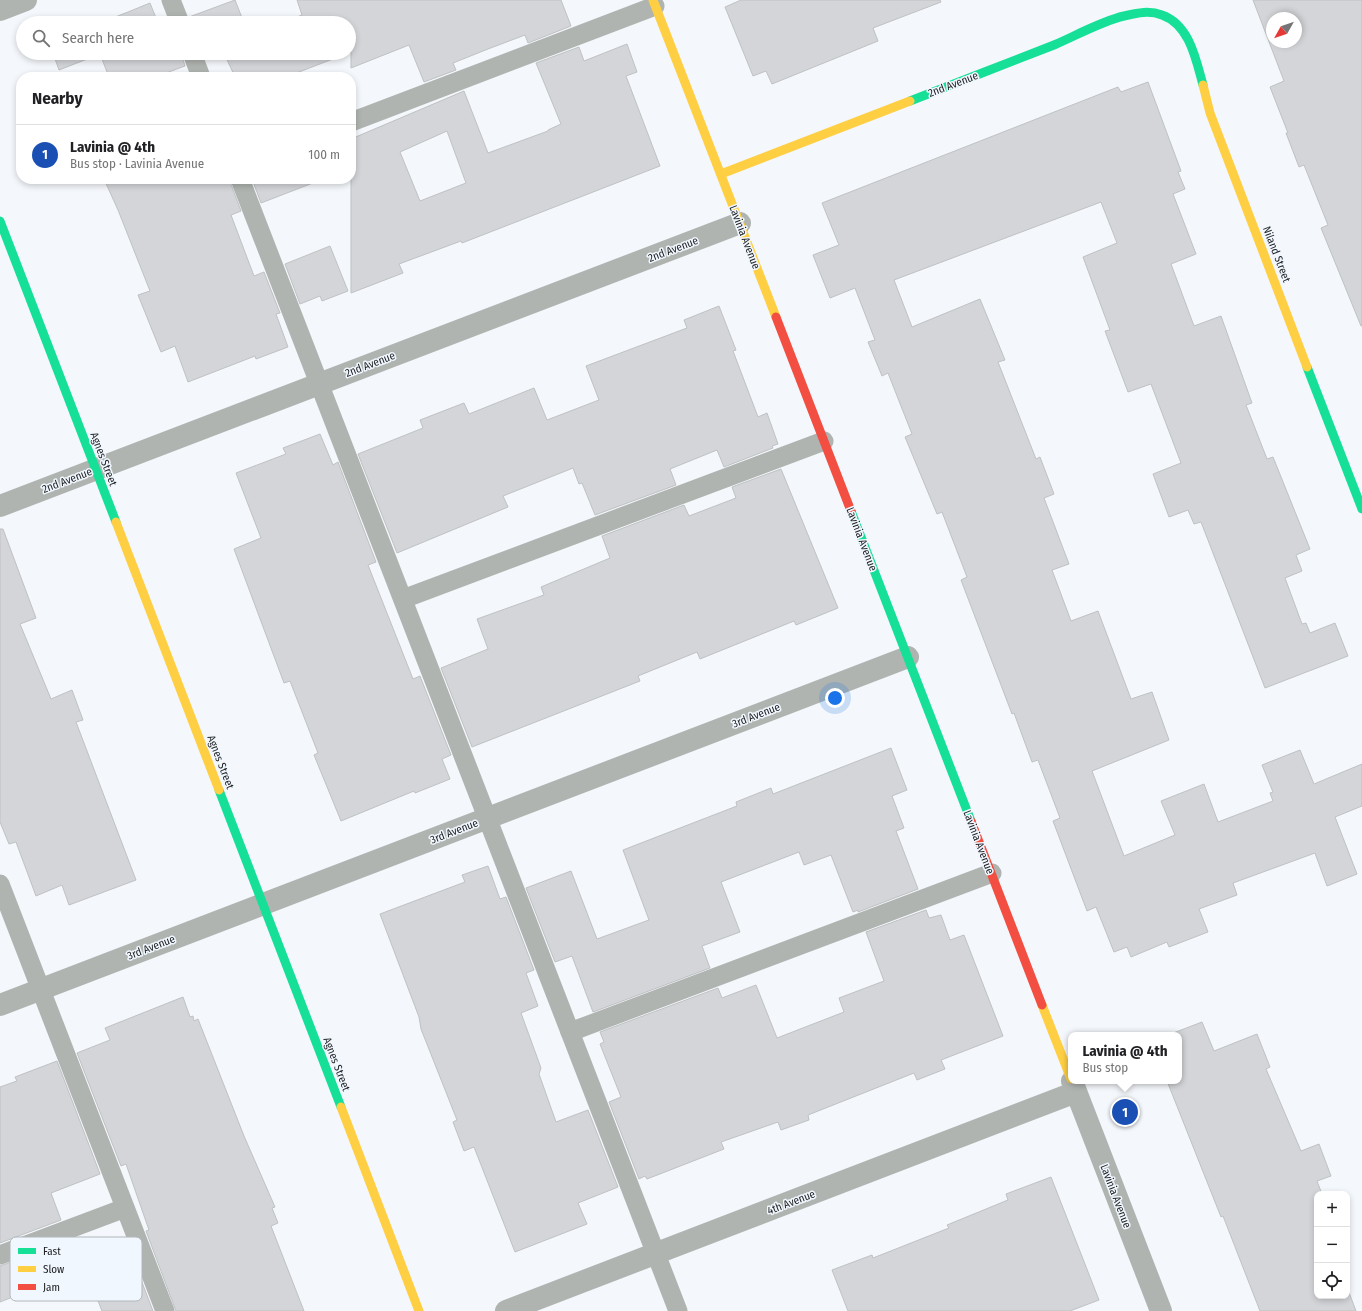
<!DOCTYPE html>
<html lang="en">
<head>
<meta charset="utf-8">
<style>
	:root { --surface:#fff; --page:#f6f6f6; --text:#202124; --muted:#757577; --line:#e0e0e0; --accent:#67696c }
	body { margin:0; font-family:"Fira Sans Condensed",sans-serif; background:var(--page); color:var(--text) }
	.controls { position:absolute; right:12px; bottom:12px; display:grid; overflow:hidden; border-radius:8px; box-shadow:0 2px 6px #0003 }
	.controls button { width:36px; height:36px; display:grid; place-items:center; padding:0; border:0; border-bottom:1px solid var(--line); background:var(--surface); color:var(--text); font:20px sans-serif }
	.compass { position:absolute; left:1266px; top:12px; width:36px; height:36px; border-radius:50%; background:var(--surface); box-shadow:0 2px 6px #0003; rotate:230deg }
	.you { position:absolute; left:835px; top:698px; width:14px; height:14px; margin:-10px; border:3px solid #fff; border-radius:50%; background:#1a73e8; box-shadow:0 0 0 6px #1a73e833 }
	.badge { display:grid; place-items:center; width:26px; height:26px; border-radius:50%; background:var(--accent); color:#fff; font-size:13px; font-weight:700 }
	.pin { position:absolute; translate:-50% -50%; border:2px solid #fff; box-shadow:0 1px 4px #0006 }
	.popup { position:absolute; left:1068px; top:1032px; width:114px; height:52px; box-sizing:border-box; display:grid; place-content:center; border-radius:8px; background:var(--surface); filter:drop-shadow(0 1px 3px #0005); font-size:13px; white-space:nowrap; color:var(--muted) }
	.popup b { font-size:15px; color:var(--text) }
	.popup::after { content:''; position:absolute; left:50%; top:100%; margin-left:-8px; border:8px solid transparent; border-top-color:var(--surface) }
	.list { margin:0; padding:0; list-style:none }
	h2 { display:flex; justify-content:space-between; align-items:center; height:52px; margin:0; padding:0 16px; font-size:17px }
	h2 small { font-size:13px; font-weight:400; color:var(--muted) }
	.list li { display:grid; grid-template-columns:26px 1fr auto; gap:12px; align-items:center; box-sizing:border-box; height:60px; padding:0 16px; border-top:1px solid var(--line) }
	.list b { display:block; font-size:15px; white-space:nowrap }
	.list p { margin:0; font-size:13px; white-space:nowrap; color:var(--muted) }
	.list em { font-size:13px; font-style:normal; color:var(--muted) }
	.icon { flex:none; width:22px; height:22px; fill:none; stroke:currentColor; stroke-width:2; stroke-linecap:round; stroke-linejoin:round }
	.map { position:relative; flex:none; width:1362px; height:1311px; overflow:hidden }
	.search { position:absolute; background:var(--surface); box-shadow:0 2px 6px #0003; left:16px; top:16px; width:340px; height:44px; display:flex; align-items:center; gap:10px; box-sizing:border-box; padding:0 14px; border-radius:22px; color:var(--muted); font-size:15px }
	.panel { position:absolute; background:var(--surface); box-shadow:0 2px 6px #0003; left:16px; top:72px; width:340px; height:112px; border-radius:16px }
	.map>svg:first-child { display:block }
	.building { fill:#d3d5d8; stroke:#bfc1c3; fill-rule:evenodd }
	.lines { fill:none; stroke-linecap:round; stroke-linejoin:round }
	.lane { stroke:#b0b4b1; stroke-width:19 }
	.street { stroke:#b0b4b1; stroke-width:22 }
	.fast { stroke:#16e098; stroke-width:9 }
	.slow { stroke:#ffcf43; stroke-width:9 }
	.jam { stroke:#f24e42; stroke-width:9 }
	.labels { text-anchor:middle; stroke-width:3; stroke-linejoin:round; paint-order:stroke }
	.street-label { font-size:11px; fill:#1b1d1f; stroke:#f1f7fe }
	.key { fill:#f1f7fe; stroke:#b1b6bb; stroke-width:1 }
	.key-label { font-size:11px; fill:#1b1d1f }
</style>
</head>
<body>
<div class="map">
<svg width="1362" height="1311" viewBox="0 0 1362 1311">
	<rect width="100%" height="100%" fill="#f4f7fb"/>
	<!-- building -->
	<g class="building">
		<path d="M235 0 244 23H191L189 17Z"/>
		<path d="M297 0H561L571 26 528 43 525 35 488 49 453 63 456 70 424 82 409 45 351 68V52L286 77H235L224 53H349V23H282L302 15Z"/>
		<path d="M741 0H940L941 2 873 28 878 41 772 84 766 71 753 76 725 7Z"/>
		<path d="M1253 0H1362V326H1361L1321 228 1328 225 1304 165 1299 167 1286 133H1288L1270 87 1284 81ZM1272 18H1296V42H1272Z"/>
		<path d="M150 3 158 23H100L128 12Z"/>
		<path d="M627 44 637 72 626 76 660 166 462 243 461 241 399 264 403 273 351 293V139L464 91 488 153 548 131V130L561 124 536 63 579 47 584 61ZM447 131 466 183 420 201 400 152Z"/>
		<path d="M53 53H181L185 66 155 77H109L100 54 59 70Z"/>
		<path d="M204 53H220L206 58Z"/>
		<path d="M1148 82 1181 171 1178 172 1185 189 1173 194 1196 254 1171 264 1194 326 1221 316 1252 403 1246 405 1267 459 1273 457 1310 549 1296 555 1302 571 1285 578 1302 624 1306 623 1310 633 1335 623 1348 656 1265 688 1201 522 1194 524 1188 510 1169 517 1153 474 1181 463 1151 384 1128 392 1105 331 1110 330 1083 257 1117 243 1101 202 894 280 912 327 980 299 1005 360 998 362 1036 459 1040 457 1054 494 1044 498 1069 564 1052 570 1071 621 1098 611 1131 699 1152 692 1169 740 1092 771 1124 856 1175 835 1161 801 1204 784 1218 822 1273 801 1270 793 1273 792 1262 765 1300 750 1314 784 1362 764V806L1335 817 1357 874 1327 886 1315 853 1233 883 1237 895 1199 909 1208 932 1169 947 1167 942 1131 957 1127 947 1114 952 1096 907 1087 911 1053 821 1060 818 1038 760 1032 762 1014 713 1012 714 961 580 967 577 942 512 937 514 905 437 912 434 888 373 882 376 868 342 875 340 855 288 830 298 813 255 839 245 822 203 1118 87 1121 92Z"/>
		<path d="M104 179H229L241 211 231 215 254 276 264 272 280 313 276 314 288 347 256 359 255 356 188 382 175 346 161 352 138 295 150 291 118 210Z"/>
		<path d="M252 179H318V181L261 203Z"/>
		<path d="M330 246 348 291 322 301 320 296 300 304 285 264Z"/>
		<path d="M719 306 736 350 733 351 758 417 767 413 778 444 772 446 773 448 724 467 717 450 670 469 676 485 595 515 582 483 579 484 573 468 503 496 508 507 397 553 358 454 423 428 420 420 464 403 469 414 534 388 547 420 599 400 586 366 687 328 684 320Z"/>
		<path d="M320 434 333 465 338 462 376 562 368 565 413 679 420 676 451 755 442 759 450 779 415 793 414 791 341 821 314 755 318 753 290 681 284 683 234 549 261 538 236 473 286 454 283 448Z"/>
		<path d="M781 469 838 608 796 625 794 621 700 659 697 652 638 676 640 681 472 747 441 668 488 649 477 619 544 595 541 587 610 558 602 536 684 505 689 516 736 498 732 487Z"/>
		<path d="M0 529H3L36 618 20 624 51 699 72 690 83 720 76 722 136 880 69 905 62 885 36 896 16 842 9 844 0 822Z"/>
		<path d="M891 748 907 790 892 796 904 828 896 831 918 889 858 912V910L853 912 831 855 804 865 799 852 721 882 740 932 702 946 710 968 593 1012 572 956 555 962 526 888 571 871 597 939 649 920 623 850 737 806 736 802 771 788 773 794Z"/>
		<path d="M488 866 500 899 506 897 534 970 526 973 538 1006 521 1013 541 1068 539 1074 556 1122 588 1110 618 1187 578 1203 587 1224 515 1252 474 1147 464 1151 453 1122 457 1120 421 1029 419 1017 380 914 465 882 462 875Z"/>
		<path d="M926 910 929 918 941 915 950 940 964 935 1003 1036 941 1060 945 1069 917 1080 914 1073 808 1115 809 1120 781 1130 778 1122 721 1142 724 1149 647 1179 645 1176 639 1179 609 1102 621 1097 600 1044 604 1042 600 1032 718 988 722 998 756 985 777 1038 844 1012 839 998 884 981 866 932Z"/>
		<path d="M183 997 190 1017 193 1016 194 1021 198 1019 244 1136 275 1207 272 1208 278 1223 271 1226 304 1311H176L146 1231 149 1230 126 1164 121 1166 77 1053 110 1040 105 1028Z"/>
		<path d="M1202 1022 1214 1051 1257 1034 1270 1067 1266 1069 1301 1151 1319 1144 1331 1176 1317 1181 1322 1194H1317V1296H1347V1287L1356 1311H1260L1223 1216 1221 1217 1167 1081H1179V1035H1168Z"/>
		<path d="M57 1061 100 1174 51 1193 61 1220 0 1243V1087L17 1081 15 1077Z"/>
		<path d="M1051 1177 1099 1300 1070 1311H848L832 1270 872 1255 873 1258 949 1228 947 1225 1008 1200 1006 1194Z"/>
		<path d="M125 1238 153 1311H102L80 1255Z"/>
		<path d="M69 1241 82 1273 54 1284 53 1281 0 1302V1266Z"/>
	</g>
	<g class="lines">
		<!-- lane -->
		<g class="lane">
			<path d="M171 0 180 23"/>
			<path d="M192 53 201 77"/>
			<path d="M351 122 655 6"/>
			<path d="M240 179 678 1311"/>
			<path d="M403 599 824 441"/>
			<path d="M0 884 165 1311"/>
			<path d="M570 1032 992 873"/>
			<path d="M0 1255 125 1208"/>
		</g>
		<!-- street -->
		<g class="street">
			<path d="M0 10 26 0"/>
			<path d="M0 506 740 223"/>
			<path d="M0 1005 908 657"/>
			<path d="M1072 1081 1161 1311"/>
			<path d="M506 1311 1076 1092"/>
		</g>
		<!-- fast -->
		<g class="fast">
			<path d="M910 101C958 82 1006 64 1054 45 1075 36 1102 21 1124 16 1137 13 1149 10 1162 15 1190 25 1196 60 1203 85"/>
			<path d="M0 221 116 522"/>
			<path d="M1307 367 1362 509"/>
			<path d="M851 511 971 821"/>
			<path d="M219 790 341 1107"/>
		</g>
		<!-- slow -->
		<g class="slow">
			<path d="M653 0 776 317"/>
			<path d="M1203 85 1210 113 1307 367"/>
			<path d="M721 174 910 101"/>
			<path d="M116 522 219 790"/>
			<path d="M1042 1005 1071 1079"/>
			<path d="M341 1107 419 1311"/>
		</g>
		<!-- jam -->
		<g class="jam">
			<path d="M776 317 851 511"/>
			<path d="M971 821 1042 1005"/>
		</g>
	</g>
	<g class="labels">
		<!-- street labels -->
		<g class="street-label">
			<text transform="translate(953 84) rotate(-21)" y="4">2nd Avenue</text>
			<text transform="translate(745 237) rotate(69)" y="4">Lavinia Avenue</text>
			<text transform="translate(673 249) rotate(-21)" y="4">2nd Avenue</text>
			<text transform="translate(1277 254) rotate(69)" y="4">Niland Street</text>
			<text transform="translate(370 364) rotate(-21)" y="4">2nd Avenue</text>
			<text transform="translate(104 459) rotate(69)" y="4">Agnes Street</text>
			<text transform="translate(67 480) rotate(-21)" y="4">2nd Avenue</text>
			<text transform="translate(862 539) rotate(69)" y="4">Lavinia Avenue</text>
			<text transform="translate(756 715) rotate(-21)" y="4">3rd Avenue</text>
			<text transform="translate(221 762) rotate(69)" y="4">Agnes Street</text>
			<text transform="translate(454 831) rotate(-21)" y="4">3rd Avenue</text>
			<text transform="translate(979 842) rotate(69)" y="4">Lavinia Avenue</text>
			<text transform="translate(151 947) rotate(-21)" y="4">3rd Avenue</text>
			<text transform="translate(337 1064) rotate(69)" y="4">Agnes Street</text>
			<text transform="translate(1116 1196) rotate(69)" y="4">Lavinia Avenue</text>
			<text transform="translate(791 1202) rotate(-21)" y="4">4th Avenue</text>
		</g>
	</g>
	<!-- legend -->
	<rect x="10" y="1237" width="132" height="64" rx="6" class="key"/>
	<rect x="18" y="1248" width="18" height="6" fill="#16e098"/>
	<rect x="18" y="1266" width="18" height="6" fill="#ffcf43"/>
	<rect x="18" y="1284" width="18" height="6" fill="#f24e42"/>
	<g class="key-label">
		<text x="43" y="1255">Fast</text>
		<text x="43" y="1273">Slow</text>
		<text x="43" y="1291">Jam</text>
	</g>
</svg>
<div class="controls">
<button>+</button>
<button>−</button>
<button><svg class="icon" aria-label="locate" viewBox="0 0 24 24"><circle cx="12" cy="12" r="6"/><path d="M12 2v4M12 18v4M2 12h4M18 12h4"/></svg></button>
</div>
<svg class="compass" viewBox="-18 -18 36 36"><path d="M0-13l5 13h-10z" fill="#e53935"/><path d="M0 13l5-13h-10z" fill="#757577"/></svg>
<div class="you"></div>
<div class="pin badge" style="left:1125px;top:1112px;background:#1a4fb4">1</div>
<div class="popup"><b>Lavinia @ 4th</b>Bus stop</div>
<div class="search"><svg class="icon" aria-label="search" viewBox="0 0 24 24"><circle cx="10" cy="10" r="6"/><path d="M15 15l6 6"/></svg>Search here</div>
<section class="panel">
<h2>Nearby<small></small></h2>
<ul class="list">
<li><span class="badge" style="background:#1a4fb4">1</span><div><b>Lavinia @ 4th</b><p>Bus stop · Lavinia Avenue</p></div><em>100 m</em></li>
</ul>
</section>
</div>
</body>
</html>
